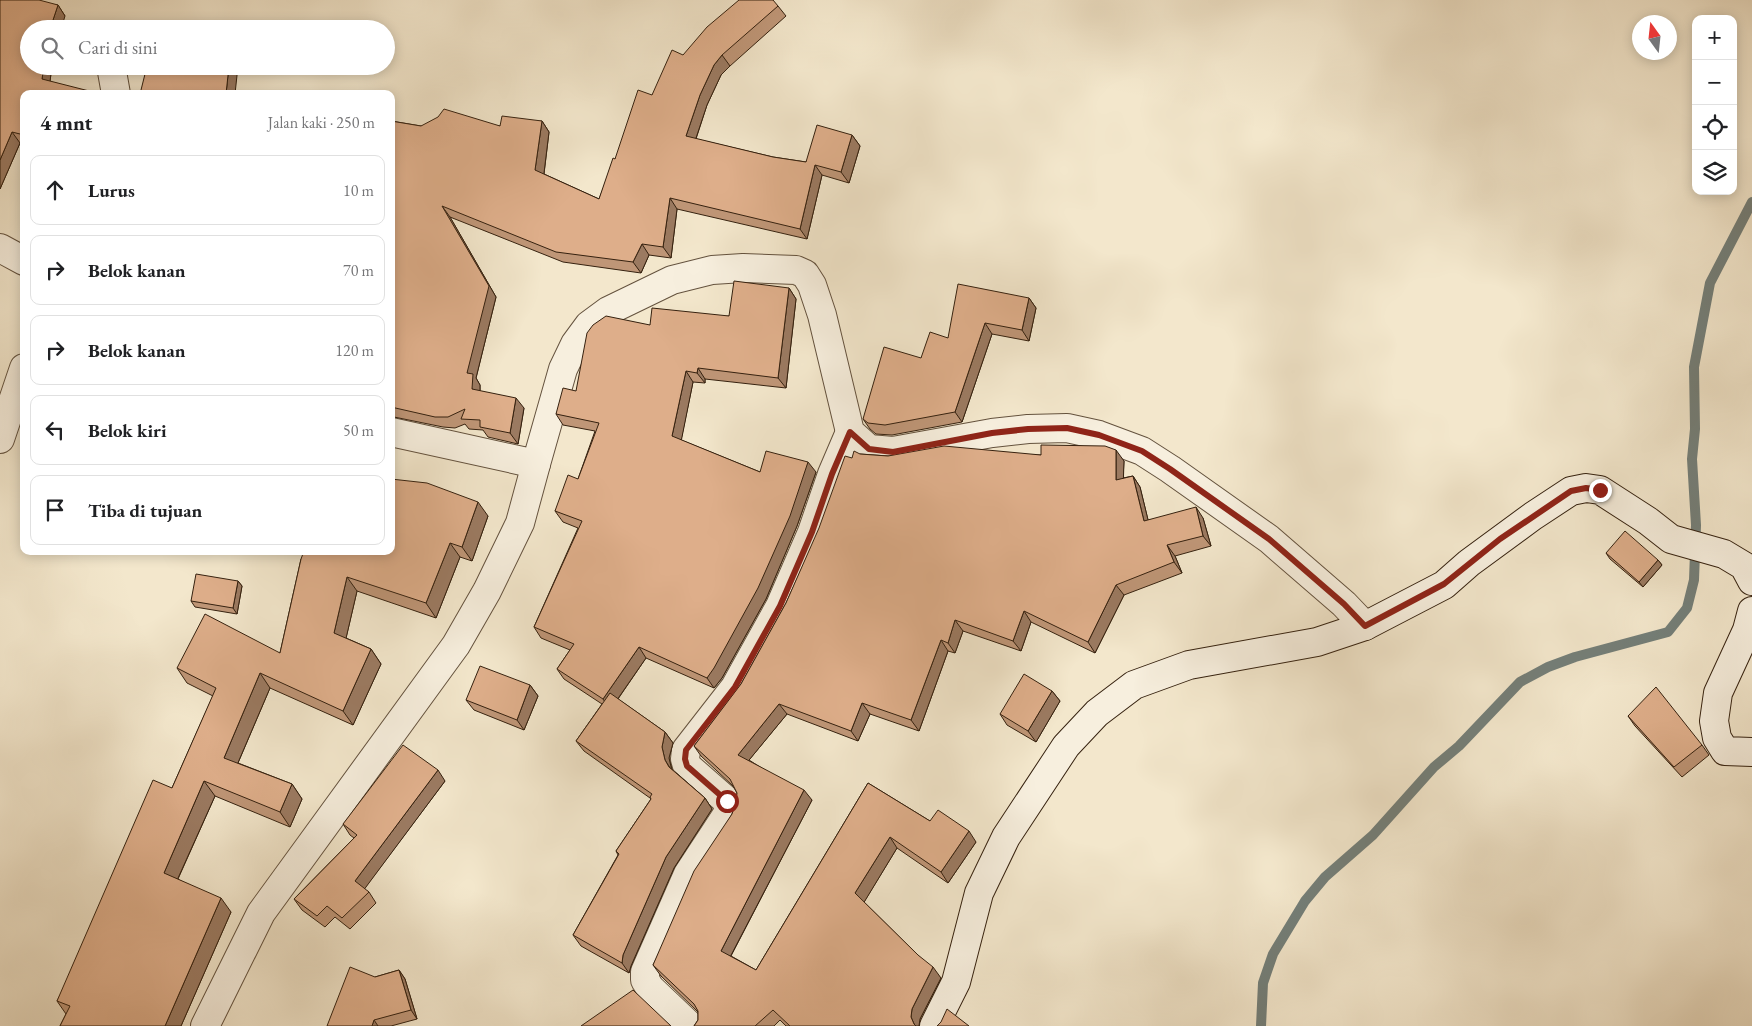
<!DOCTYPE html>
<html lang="id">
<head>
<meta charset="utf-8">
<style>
	:root { --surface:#fff; --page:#f6f6f6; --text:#202124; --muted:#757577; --line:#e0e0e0 }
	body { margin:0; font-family:"EB Garamond",serif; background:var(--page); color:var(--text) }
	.controls { position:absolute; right:15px; top:15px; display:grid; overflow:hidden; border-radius:10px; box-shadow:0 2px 12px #0003 }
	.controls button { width:45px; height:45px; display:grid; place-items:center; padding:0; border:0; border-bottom:1px solid var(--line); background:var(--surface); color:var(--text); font:25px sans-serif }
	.compass { position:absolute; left:1632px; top:15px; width:45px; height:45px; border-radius:50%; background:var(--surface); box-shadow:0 2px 12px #0003; rotate:345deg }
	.stop { position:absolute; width:15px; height:15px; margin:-11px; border:4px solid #8f2418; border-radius:50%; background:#fff }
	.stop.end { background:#8f2418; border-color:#fff; box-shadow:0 1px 5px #0008 }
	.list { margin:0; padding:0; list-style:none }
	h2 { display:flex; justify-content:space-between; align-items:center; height:65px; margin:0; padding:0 20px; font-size:21px }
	h2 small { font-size:16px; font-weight:400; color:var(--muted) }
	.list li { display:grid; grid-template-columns:32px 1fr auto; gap:15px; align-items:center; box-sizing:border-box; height:70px; margin:0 10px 10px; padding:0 10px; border:1px solid var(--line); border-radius:10px }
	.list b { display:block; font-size:19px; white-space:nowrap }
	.list em { font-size:16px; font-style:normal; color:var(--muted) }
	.icon { flex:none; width:28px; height:28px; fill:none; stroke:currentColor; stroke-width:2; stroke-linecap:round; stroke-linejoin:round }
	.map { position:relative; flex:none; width:1752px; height:1026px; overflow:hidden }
	.search { position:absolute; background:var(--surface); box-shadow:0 2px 12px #0003; left:20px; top:20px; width:375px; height:55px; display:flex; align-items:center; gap:12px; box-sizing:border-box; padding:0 18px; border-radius:28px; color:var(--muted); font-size:19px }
	.panel { position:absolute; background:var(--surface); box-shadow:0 2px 12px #0003; left:20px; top:90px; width:375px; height:465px; border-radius:10px }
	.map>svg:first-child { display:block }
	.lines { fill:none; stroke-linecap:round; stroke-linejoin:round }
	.stream { stroke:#747f79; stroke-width:10 }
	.street-casing { stroke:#64523e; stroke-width:30 }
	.secondary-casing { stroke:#35210f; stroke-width:30 }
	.street { stroke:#f7efde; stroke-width:28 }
	.secondary { stroke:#f7efde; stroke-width:28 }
	.wall { fill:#bf9677; stroke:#35210f }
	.shaded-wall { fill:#9b7a61; stroke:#35210f }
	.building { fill:#deae8a; stroke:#35210f }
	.route { stroke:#8f2418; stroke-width:6 }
</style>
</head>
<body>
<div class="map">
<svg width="1752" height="1026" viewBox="0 0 1752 1026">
	<rect width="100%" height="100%" fill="#f3e7cc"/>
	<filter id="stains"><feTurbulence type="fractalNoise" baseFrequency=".004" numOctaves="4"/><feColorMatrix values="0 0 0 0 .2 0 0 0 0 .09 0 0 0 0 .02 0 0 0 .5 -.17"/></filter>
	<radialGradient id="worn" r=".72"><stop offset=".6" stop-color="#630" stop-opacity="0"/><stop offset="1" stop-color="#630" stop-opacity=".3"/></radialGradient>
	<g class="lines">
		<!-- stream -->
		<path class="stream" d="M1261 1026 1263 983 1273 954 1305 901 1325 877 1373 835 1434 767 1459 746 1520 682 1548 667 1575 657 1668 632 1687 608 1694 580 1696 525 1692 459 1695 429 1694 367 1710 283 1752 202"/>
		<defs>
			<g id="street">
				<path d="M111 66 116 94"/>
				<path d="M0 248 24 261"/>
				<path d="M391 432 536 464 563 369 575 344 589 325 608 311 672 280 712 270 743 268 796 270 805 274 812 285 822 315 850 432 869 449 893 451 992 433 1028 429 1067 428 1099 435 1142 451 1170 469 1269 539 1344 604 1365 626"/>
				<path d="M0 439 24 368"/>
				<path d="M205 1026 261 913 456 645 487 591 520 523 536 464"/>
				<path d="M690 1026 650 988 645 980V972L688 874 726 816 729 808 727 801 687 766 685 759 686 750 735 687 780 606 812 532 832 474 850 432"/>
			</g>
			<g id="secondary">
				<path d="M1752 611 1747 630 1718 693 1714 721 1717 738 1725 751 1752 752"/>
				<path d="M934 1026 956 982 979 893 1006 837 1066 746 1097 713 1134 685 1189 665 1317 642 1365 626 1444 585 1469 563 1533 516 1571 491 1586 488 1600 490 1648 521 1671 539 1724 554 1744 566 1752 581"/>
			</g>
		</defs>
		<!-- street casing -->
		<use href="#street" class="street-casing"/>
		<!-- secondary casing -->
		<use href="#secondary" class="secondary-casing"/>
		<!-- street -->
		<use href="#street" class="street"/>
		<!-- secondary -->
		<use href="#secondary" class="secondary"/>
	</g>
	<!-- wall -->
	<g class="wall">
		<path d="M0 0 58 5 65 16 29 29 52 66 50 81 24 94V144L20 143 0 189Z"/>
		<path d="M778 6 786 16 730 66 721 75 707 105 696 139 773 157 806 162 852 135 860 146 849 183 822 175 807 239 677 209 671 258 649 255 641 273 563 262 450 217 496 297 476 378 480 385V391L524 408 518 444 488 437 483 430 469 429 465 424 455 428 443 427 394 417H391V121L421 126H500L542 121 549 132 544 174 599 199 615 159 652 95 683 55Z"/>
		<path d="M789 288 796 299 786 388 705 379V383L693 382 681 440 760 472H816L797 526 766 599 722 678 714 688 646 658 618 699 665 732 673 743 669 758 672 769 705 798 712 809 674 868 631 966 629 973 581 946 573 935 618 855 616 851 651 799 650 798 584 751 576 741 602 704 564 679 557 669 570 650 541 638 534 627 578 528 563 522 555 511 578 479 595 431 563 425 556 414 576 391 650 325 729 316Z"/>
		<path d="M1029 298 1036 308 1029 341 992 334 962 422 892 435 876 434 870 429 863 419 921 358 948 338Z"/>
		<path d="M860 454 888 456 1041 455 1124 461 1123 478 1133 476 1140 487 1148 520 1203 518 1211 546 1175 556 1182 573 1124 595 1095 653 1031 622 1021 651 963 631 955 653 948 651 919 731 870 714 858 741 787 714 749 760 812 800 731 956 756 970 868 783 930 821 976 842 948 883 897 848 864 902 941 978 920 1019 919 1026H786L780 1020 774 1026H694L698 1020V1012L661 976 653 965 732 814 736 802 737 793 733 786 701 756 694 746 741 684 786 603 852 458Z"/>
		<path d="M488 516 472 561 460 557 436 618 357 591 346 638 371 649 381 664 353 725 270 688 238 763 292 784 302 799 290 827 215 796 178 879 231 912 181 1026H60L66 1014 57 1001 172 788 213 696 187 683 177 668 280 653 301 559Z"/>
		<path d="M1606 553 1658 560 1662 565 1643 587 1610 559Z"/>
		<path d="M238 581 242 586 237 614 195 607 191 601Z"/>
		<path d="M530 685 538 696 524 730 474 710 466 700Z"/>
		<path d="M1052 691 1060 701 1036 742 1007 725 1000 714Z"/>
		<path d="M1628 716 1702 745 1709 755 1682 777 1635 726Z"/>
		<path d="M445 781 364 889 369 892 376 903 350 929 335 917 325 927 302 910 294 899 354 838 350 835 343 824Z"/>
		<path d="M399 970 405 979 417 1019 391 1026H327L375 977Z"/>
	</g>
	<!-- shaded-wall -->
	<g class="shaded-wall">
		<path d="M58 5 65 16 61 29H50Z"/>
		<path d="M722 55 730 66 721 75 707 105 693 147 686 136 700 95 714 65Z"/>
		<path d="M44 66H52L49 89 42 79Z"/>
		<path d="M229 66H238L235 94H226Z"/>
		<path d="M542 121 549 132 543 181 535 170Z"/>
		<path d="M12 132 20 143 0 189V160Z"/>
		<path d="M852 135 860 146 849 183 841 172Z"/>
		<path d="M815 165 822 175 807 239 800 229Z"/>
		<path d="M670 198 677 209 671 258 663 247Z"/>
		<path d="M442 206 450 217 496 297 476 378 480 385V400L472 389 467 373Z"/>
		<path d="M642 244 649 255 641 273 633 262Z"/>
		<path d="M789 288 796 299 786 388 778 378Z"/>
		<path d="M1029 298 1036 308 1029 341 1022 330Z"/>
		<path d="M985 323 992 334 962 422 955 412Z"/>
		<path d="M698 368 705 379V383L697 373Z"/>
		<path d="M686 371 693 382 680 447 672 436Z"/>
		<path d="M516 398 524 408 518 444 510 433Z"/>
		<path d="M1116 450 1124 461 1123 491 1116 480Z"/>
		<path d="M808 462 816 472 797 526 766 599 722 678 714 688 707 678Z"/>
		<path d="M1133 476 1140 487 1151 532 1144 521Z"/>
		<path d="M478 502 488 516 472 561 462 547Z"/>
		<path d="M1196 507 1203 518 1211 546 1203 536Z"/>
		<path d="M450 543 460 557 436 618 426 603Z"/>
		<path d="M1167 545 1175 556 1182 573 1174 562Z"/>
		<path d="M1658 560 1662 565 1643 587 1639 582Z"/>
		<path d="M347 577 357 591 344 647 334 633Z"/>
		<path d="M238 581 242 586 237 614 233 608Z"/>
		<path d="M1116 585 1124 595 1095 653 1088 642Z"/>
		<path d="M1024 611 1031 622 1021 651 1013 641Z"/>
		<path d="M955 620 963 631 955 653 948 643Z"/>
		<path d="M941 640 948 651 919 731 911 720Z"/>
		<path d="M639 647 646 658 610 710 603 699Z"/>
		<path d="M371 649 381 664 353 725 343 711Z"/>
		<path d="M260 673 270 688 234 772 224 758Z"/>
		<path d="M530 685 538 696 524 730 517 720Z"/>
		<path d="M1052 691 1060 701 1036 742 1028 731Z"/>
		<path d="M862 703 870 714 858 741 851 731Z"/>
		<path d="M779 704 787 714 745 765 738 755Z"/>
		<path d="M665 732 673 743 669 758 672 771 665 760 662 747Z"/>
		<path d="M438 770 445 781 363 891 355 881Z"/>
		<path d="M204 781 215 796 174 887 164 873Z"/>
		<path d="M292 784 302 799 290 827 280 812Z"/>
		<path d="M804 790 812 800 728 961 721 951Z"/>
		<path d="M705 798 712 809 674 868 631 966 629 973 622 963 623 955 666 857Z"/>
		<path d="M969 831 976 842 948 883 941 872Z"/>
		<path d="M890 837 897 848 863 904 855 893Z"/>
		<path d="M221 898 231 912 181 1026H165Z"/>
		<path d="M933 967 941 978 920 1019 919 1026H915L911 1017 912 1009Z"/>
		<path d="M399 970 405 979 417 1019 411 1010Z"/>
		<path d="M374 1020 378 1026H372Z"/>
	</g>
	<!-- building -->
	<g class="building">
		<path d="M0 0H39L58 5 50 29H29V66H44L42 79 97 93 24 94V135L12 132 0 160Z"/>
		<path d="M739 0H773L778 6 722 55 714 65 700 95 686 136 773 157 806 162 817 125 852 135 841 172 815 165 800 229 670 198 663 247 642 244 633 262 556 252 442 206 489 286 467 373 473 374 472 389 516 398 510 433 480 427V420L461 419 465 409 448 417H435L391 407V121L421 126 438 117 444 109 500 126 502 116 542 121 535 170 599 199 613 158 615 159 638 90 652 95 672 50 683 55 707 27Z"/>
		<path d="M147 66H229L226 94H140Z"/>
		<path d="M734 281 789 288 778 378 698 368 697 373 686 371 672 436 760 472 766 451 808 462 790 516 758 588 714 668 707 678 639 647 603 699 557 669 574 644 534 627 582 521 555 511 568 475 578 479 599 423 556 414 563 388 576 391 587 333 593 325 606 316 650 325 652 308 729 316Z"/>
		<path d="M958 284 1029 298 1022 330 985 323 955 412 885 425 868 423 863 419 884 347 921 358 930 332 948 338Z"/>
		<path d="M1041 445 1105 446 1116 450V480L1133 476 1144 521 1196 507 1203 536 1167 545 1174 562 1116 585 1088 642 1024 611 1013 641 955 620 948 643 941 640 911 720 862 703 851 731 779 704 738 755 804 790 721 951 756 970 868 783 930 821 938 810 969 831 941 872 890 837 855 893 918 955 933 967 912 1009 911 1017 914 1024 916 1026H790L773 1010 755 1026H694L698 1020V1011L694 1004 653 965 694 871 732 814 736 802 737 793 730 779 694 746 741 684 786 603 819 528 845 456 852 458 854 451 860 454 888 456 944 446 1041 455Z"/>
		<path d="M391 479 427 483 478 502 462 547 450 543 426 603 347 577 334 633 371 649 343 711 260 673 224 758 292 784 280 812 204 781 164 873 221 898 165 1026H60L70 1006 57 1001 153 780 172 788 216 688 177 668 205 614 280 653 301 559 304 551H391Z"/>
		<path d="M1625 531 1658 560 1639 582 1606 553Z"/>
		<path d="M196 574 238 581 233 608 191 601Z"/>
		<path d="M480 666 530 685 517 720 466 700Z"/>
		<path d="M1024 674 1052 691 1028 731 1000 714Z"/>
		<path d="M1656 687 1702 745 1674 767 1628 716Z"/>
		<path d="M610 693 665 732 662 747 665 760 669 767 705 798 666 857 623 955 622 963 573 935 619 854 616 851 651 799 650 797 652 794 576 741Z"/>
		<path d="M403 745 438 770 355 881 369 892 342 918 327 906 317 916 294 899 357 835 343 824Z"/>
		<path d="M350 967 375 977 399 970 411 1010 374 1020 372 1026H327Z"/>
		<path d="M633 990 671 1026H581Z"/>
		<path d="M947 1009 969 1026H937L941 1022Z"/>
	</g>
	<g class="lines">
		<!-- route -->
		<path class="route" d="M727 801 687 766 685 759 686 750 735 687 780 606 812 532 832 474 850 432 869 449 893 452 992 433 1028 429 1067 428 1099 435 1142 451 1170 469 1269 539 1344 604 1365 626 1444 584 1500 539 1571 491 1586 488 1600 490"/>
	</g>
	<rect width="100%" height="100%" filter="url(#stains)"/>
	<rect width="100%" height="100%" fill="url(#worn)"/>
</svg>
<div class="controls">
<button>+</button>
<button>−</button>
<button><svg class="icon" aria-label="locate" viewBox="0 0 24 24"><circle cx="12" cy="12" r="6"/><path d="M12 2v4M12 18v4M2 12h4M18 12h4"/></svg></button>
<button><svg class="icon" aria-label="layers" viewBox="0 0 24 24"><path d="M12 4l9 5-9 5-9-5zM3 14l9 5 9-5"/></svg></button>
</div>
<svg class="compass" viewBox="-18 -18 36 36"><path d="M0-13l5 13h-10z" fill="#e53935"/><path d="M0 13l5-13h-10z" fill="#757577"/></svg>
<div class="stop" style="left:727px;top:801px"></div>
<div class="stop end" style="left:1600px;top:490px"></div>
<div class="search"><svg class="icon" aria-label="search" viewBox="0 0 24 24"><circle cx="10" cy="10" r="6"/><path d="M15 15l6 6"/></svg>Cari di sini</div>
<section class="panel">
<h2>4 mnt<small>Jalan kaki · 250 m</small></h2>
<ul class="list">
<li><svg class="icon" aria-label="ahead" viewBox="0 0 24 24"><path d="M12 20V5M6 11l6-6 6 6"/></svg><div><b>Lurus</b></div><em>10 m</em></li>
<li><svg class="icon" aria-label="right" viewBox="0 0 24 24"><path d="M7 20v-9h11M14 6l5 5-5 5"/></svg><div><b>Belok kanan</b></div><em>70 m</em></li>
<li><svg class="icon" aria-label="right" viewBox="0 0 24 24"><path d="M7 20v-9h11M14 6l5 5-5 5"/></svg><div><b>Belok kanan</b></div><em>120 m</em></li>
<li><svg class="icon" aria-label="left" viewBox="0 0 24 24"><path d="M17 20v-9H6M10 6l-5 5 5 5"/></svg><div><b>Belok kiri</b></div><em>50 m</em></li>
<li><svg class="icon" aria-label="arrive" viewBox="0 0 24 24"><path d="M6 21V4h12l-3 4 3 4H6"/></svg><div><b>Tiba di tujuan</b></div></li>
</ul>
</section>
</div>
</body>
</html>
